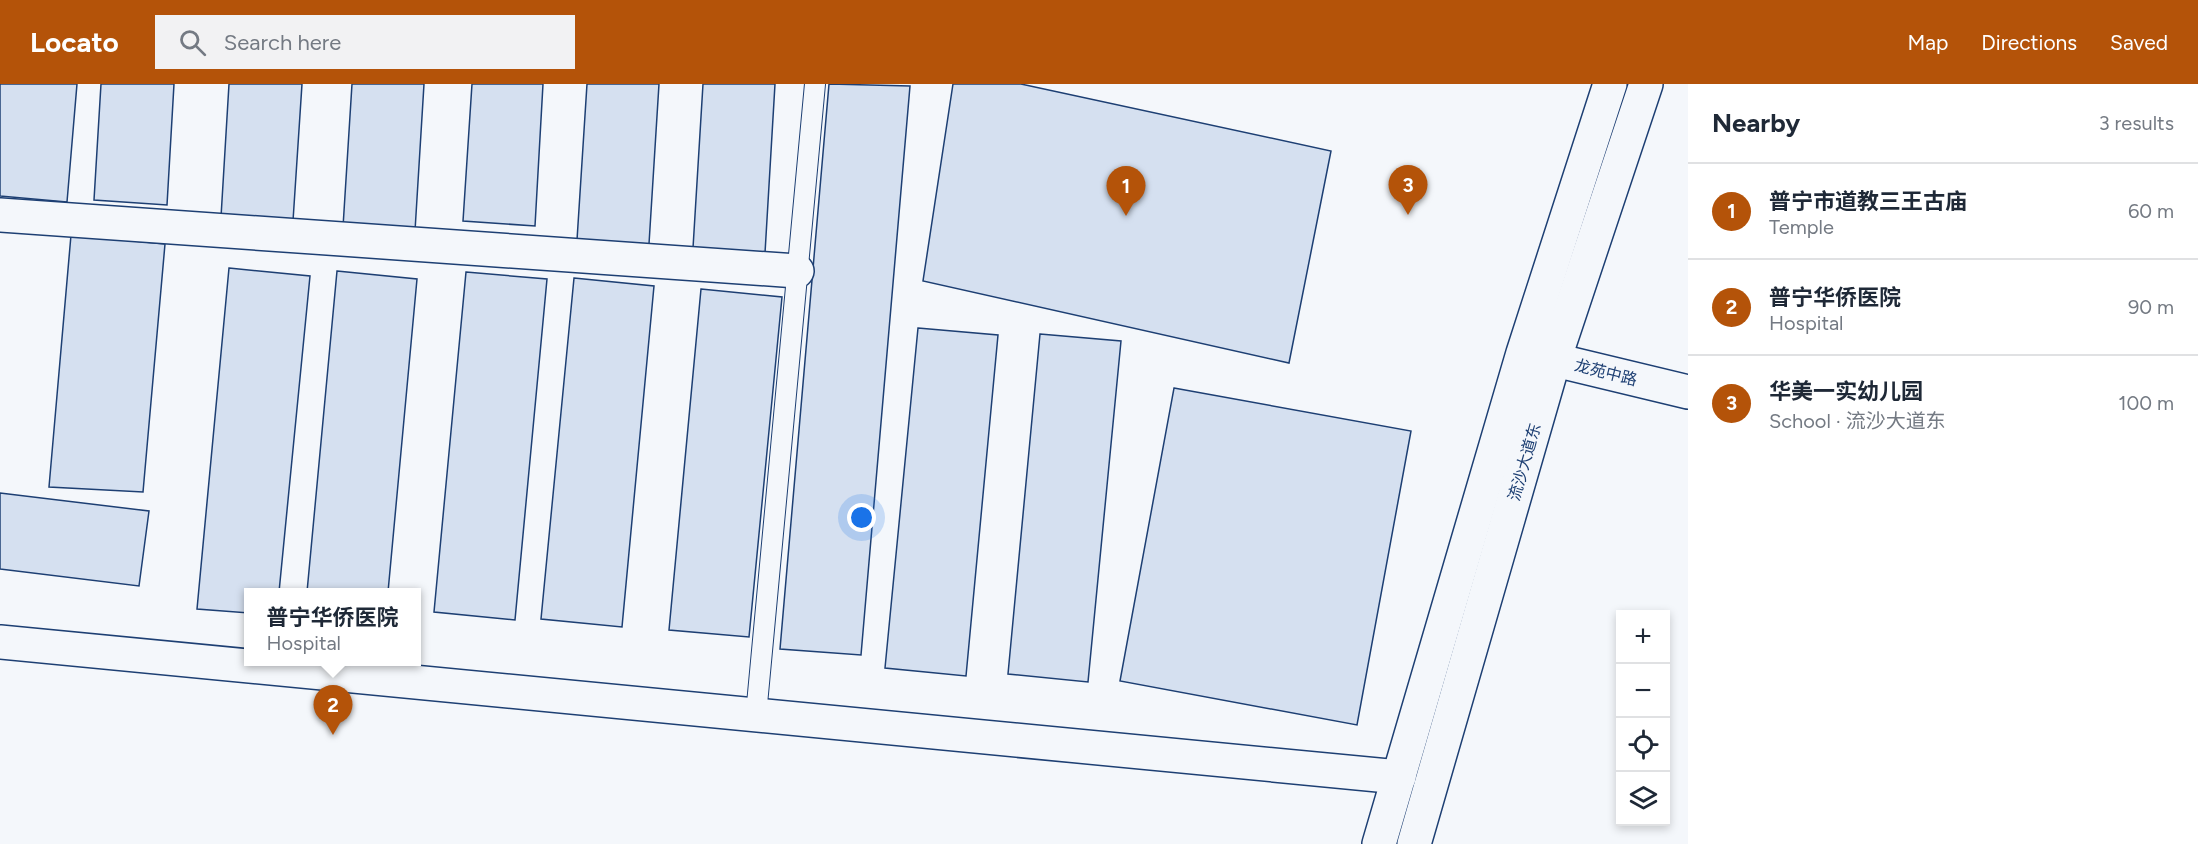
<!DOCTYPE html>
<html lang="en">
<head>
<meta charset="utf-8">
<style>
	:root { --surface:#fff; --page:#f2f2f3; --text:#1f2937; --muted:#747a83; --line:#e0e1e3; --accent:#b45309 }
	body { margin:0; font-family:Figtree,"Noto Sans SC",sans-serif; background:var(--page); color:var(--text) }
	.controls { position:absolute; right:18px; bottom:18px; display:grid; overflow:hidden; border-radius:0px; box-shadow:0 3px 9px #0003 }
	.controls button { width:54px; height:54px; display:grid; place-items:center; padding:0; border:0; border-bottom:2px solid var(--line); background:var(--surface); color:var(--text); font:30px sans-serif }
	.you { position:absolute; left:862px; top:434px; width:21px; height:21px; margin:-15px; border:4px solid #fff; border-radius:50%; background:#1a73e8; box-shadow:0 0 0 9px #1a73e833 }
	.badge { display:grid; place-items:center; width:39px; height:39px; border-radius:50%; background:var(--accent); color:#fff; font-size:20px; font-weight:700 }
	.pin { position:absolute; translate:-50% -50px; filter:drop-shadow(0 2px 3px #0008) }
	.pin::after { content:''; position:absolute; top:32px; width:21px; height:18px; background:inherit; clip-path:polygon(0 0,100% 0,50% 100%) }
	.popup { position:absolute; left:244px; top:504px; width:177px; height:78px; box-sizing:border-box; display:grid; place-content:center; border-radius:0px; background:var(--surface); filter:drop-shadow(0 2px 4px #0005); font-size:20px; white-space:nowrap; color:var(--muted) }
	.popup b { font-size:22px; color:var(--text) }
	.popup::after { content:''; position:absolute; left:50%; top:100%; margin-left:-12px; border:12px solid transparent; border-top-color:var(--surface) }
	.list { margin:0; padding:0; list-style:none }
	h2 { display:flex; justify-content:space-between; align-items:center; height:78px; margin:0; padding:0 24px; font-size:26px }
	h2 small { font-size:20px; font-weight:400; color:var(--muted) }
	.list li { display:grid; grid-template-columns:39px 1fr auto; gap:18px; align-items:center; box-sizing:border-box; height:96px; padding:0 24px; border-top:2px solid var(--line) }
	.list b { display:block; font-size:22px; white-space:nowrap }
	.list p { margin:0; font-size:20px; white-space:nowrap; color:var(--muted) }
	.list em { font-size:20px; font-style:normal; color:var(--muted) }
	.icon { flex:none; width:33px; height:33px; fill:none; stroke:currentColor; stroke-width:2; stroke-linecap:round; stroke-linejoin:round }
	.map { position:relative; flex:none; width:1688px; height:760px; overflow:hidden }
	header { display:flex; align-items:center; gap:36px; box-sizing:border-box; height:84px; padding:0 30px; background:var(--accent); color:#fff }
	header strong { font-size:28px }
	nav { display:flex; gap:33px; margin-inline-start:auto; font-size:21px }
	.search { width:420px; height:54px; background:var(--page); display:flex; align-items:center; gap:15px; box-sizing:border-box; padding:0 21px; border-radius:0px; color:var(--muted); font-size:22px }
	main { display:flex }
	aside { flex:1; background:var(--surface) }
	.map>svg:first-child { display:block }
	.building { fill:#d5e0f0; stroke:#1d3f73; stroke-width:1.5 }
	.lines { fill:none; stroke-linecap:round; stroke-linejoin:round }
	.lane-casing { stroke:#1d3f73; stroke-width:22 }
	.street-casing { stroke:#1d3f73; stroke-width:36 }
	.primary-casing { stroke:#1d3f73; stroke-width:36 }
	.lane { stroke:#f4f7fb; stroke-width:20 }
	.street { stroke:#f4f7fb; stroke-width:33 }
	.primary { stroke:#f4f7fb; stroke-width:33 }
	.labels { text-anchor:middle; stroke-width:4.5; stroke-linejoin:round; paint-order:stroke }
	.street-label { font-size:16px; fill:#1d3f73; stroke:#f4f7fb }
</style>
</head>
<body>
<header>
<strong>Locato</strong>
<div class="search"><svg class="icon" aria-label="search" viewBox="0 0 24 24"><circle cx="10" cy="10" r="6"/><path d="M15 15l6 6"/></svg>Search here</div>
<nav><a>Map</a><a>Directions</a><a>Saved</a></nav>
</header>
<main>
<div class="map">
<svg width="1688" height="760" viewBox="0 0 1688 760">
	<rect width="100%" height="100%" fill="#f4f7fb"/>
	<!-- building -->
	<g class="building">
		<path d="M0 0H77L67 118 0 112Z"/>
		<path d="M101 0H174L167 121 94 116Z"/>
		<path d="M229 0H302L293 137 221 133Z"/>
		<path d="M352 0H424L415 147 343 143Z"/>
		<path d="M472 0H543L535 142 463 137Z"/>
		<path d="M587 0H659L649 160 577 156Z"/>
		<path d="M703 0H775L765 169 693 164Z"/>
		<path d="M829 0 910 2 861 571 780 565Z"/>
		<path d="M953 0H1021L1331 67 1289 279 923 197Z"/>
		<path d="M71 151 165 160 143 408 49 403Z"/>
		<path d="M229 184 310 192 279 508H249V529L197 525Z"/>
		<path d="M337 187 417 195 388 508H307Z"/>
		<path d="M466 188 547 195 515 536 434 528Z"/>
		<path d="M574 194 654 202 622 543 541 535Z"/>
		<path d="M701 205 782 213 749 553 669 546Z"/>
		<path d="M918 244 998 251 966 592 885 584Z"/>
		<path d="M1040 250 1121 257 1088 598 1008 590Z"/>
		<path d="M1174 304 1411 347 1357 641 1120 597Z"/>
		<path d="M0 409 149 427 139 502 0 485Z"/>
	</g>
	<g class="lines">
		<defs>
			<path id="lane" d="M756 631 815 0"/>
			<g id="street">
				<path d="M0 131 797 187"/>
				<path d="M1526 269 1688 308"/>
				<path d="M0 558 1399 693"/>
			</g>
			<g id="primary">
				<path d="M1379 760 1523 269 1610 0"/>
				<path d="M1414 760 1554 276 1646 0"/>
			</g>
		</defs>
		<!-- lane casing -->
		<use href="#lane" class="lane-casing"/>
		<!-- street casing -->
		<use href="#street" class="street-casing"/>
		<!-- primary casing -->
		<use href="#primary" class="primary-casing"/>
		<!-- lane -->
		<use href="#lane" class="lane"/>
		<!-- street -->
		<use href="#street" class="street"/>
		<!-- primary -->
		<use href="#primary" class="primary"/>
	</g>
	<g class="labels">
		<!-- street labels -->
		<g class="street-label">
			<text transform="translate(1606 288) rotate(14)" y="6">龙苑中路</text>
			<text transform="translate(1524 378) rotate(-74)" y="6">流沙大道东</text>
		</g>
	</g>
</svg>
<div class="controls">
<button>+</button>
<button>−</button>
<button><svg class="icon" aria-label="locate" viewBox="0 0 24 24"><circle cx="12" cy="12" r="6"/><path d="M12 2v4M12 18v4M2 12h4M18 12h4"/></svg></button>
<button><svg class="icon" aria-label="layers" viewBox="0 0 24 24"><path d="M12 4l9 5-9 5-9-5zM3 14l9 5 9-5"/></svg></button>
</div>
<div class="you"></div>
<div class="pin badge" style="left:1126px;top:132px">1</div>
<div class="pin badge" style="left:333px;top:651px">2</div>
<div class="popup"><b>普宁华侨医院</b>Hospital</div>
<div class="pin badge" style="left:1408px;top:131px">3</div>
</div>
<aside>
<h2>Nearby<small>3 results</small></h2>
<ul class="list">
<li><span class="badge">1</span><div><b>普宁市道教三王古庙</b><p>Temple</p></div><em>60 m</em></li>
<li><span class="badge">2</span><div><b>普宁华侨医院</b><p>Hospital</p></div><em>90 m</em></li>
<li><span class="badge">3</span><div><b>华美一实幼儿园</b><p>School · 流沙大道东</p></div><em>100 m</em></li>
</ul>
</aside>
</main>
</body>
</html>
